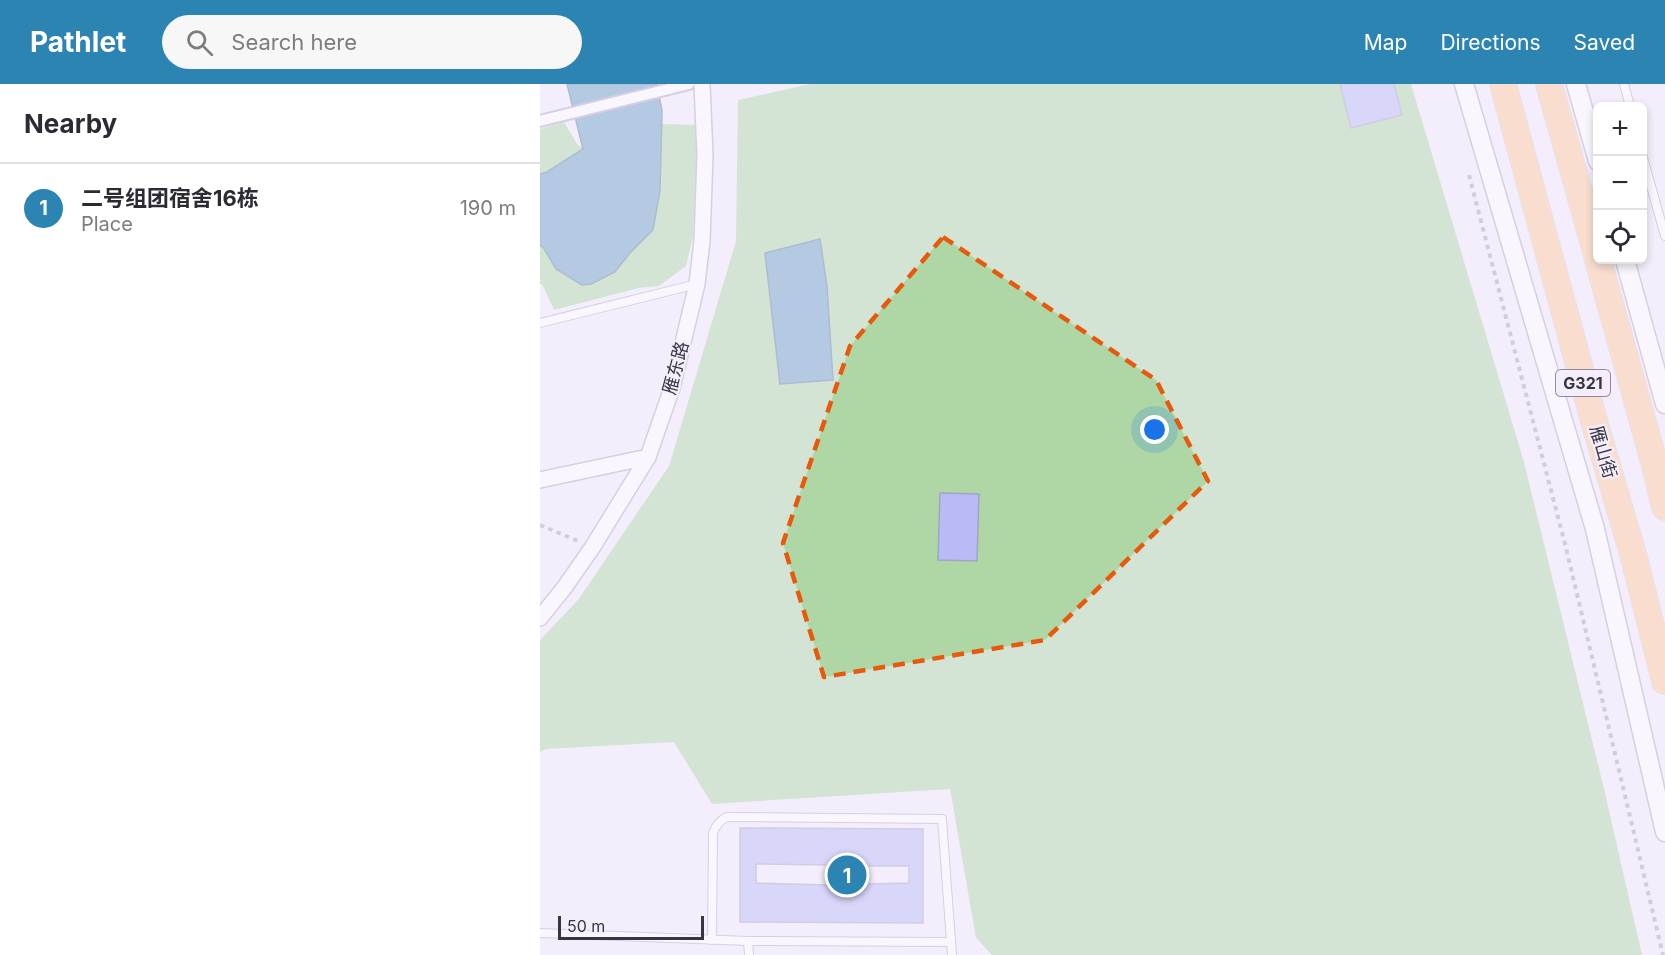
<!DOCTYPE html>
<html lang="en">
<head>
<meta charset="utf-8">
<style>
	:root { --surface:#fff; --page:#f7f7f7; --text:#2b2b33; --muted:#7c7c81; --line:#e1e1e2; --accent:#2b84b2 }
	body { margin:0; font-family:Inter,"Noto Sans SC",sans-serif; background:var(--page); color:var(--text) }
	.controls { position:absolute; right:18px; top:18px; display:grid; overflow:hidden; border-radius:9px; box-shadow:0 3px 9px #0003 }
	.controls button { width:54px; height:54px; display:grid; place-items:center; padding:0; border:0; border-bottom:2px solid var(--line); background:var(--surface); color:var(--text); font:30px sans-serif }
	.scale { position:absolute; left:18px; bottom:15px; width:146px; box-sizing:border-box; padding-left:6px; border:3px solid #393441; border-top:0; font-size:16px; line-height:21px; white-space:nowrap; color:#393441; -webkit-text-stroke:4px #f4eefc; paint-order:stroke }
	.you { position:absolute; left:615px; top:346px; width:21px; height:21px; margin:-15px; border:4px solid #fff; border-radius:50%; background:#1a73e8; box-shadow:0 0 0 9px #1a73e833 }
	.badge { display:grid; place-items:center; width:39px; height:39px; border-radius:50%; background:var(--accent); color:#fff; font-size:20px; font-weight:700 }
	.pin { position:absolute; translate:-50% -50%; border:3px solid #fff; box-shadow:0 2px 6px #0006 }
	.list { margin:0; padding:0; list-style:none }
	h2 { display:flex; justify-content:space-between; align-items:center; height:78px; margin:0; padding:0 24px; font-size:26px }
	h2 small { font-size:20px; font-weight:400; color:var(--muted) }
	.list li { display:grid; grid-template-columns:39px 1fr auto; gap:18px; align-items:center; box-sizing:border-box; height:90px; padding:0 24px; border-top:2px solid var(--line) }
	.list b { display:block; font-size:22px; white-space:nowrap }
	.list p { margin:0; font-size:20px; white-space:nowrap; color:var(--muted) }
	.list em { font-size:20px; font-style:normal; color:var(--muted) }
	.icon { flex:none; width:33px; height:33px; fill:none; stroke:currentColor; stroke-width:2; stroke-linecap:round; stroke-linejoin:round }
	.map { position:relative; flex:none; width:1125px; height:871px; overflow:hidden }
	header { display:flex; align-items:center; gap:36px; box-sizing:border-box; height:84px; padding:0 30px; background:var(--accent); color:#fff }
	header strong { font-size:28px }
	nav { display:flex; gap:33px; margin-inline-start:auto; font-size:21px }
	.search { width:420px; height:54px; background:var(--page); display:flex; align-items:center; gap:15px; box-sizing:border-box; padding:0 21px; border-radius:33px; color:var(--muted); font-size:22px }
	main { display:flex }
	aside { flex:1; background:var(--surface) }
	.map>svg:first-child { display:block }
	.green { fill:#aed7a5 }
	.water { fill:#659ec3; stroke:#587e9c; stroke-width:1.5 }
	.building { fill:#b8bbf5; stroke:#a2a4c6; stroke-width:1.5; fill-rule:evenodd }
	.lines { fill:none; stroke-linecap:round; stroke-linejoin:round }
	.service-casing { stroke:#b3a6c6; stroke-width:10 }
	.pedestrian-casing { stroke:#b3a6c6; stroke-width:14 }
	.minor-casing { stroke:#b3a6c6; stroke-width:18 }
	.tertiary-casing { stroke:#b3a6c6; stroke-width:21 }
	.trunk-casing { stroke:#d3d2d5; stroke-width:28 }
	.path { stroke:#aba5b3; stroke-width:4; stroke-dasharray:4.5 4.5; stroke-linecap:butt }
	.service { stroke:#fff; stroke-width:8 }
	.pedestrian { stroke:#fff; stroke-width:10 }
	.minor { stroke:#fff; stroke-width:15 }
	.tertiary { stroke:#fff; stroke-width:18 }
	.trunk { stroke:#ffca9c; stroke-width:26 }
	.marked { fill:none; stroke:#e8590c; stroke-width:4.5; stroke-dasharray:12 8; stroke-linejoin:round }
	.labels { text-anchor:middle; stroke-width:4.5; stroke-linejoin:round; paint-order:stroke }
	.shield { fill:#f4eefc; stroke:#716c79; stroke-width:1.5 }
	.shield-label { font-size:16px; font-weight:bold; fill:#393441 }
	.street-label { font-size:18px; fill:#393441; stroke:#f4eefc }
</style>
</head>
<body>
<header>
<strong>Pathlet</strong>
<div class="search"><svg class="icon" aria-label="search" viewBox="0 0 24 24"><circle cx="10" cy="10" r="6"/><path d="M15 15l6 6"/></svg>Search here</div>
<nav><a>Map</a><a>Directions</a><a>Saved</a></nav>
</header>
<main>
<aside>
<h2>Nearby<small></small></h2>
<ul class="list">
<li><span class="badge">1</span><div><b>二号组团宿舍16栋</b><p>Place</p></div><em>190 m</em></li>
</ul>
</aside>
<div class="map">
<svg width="1125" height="871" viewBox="0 0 1125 871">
	<rect width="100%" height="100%" fill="#f4eefc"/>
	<!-- green -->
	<g class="green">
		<path d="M270 0H871L984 378 1065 709 1102 871H452L436 854 410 705 172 720 134 658 6 665 0 668V556L38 516 129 382 196 157 198 16Z"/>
		<path d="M24 38 37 60 44 65 7 88 0 90V45Z"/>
		<path d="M122 40 158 41 153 153 146 182 119 202 99 204 14 226 2 200H0V162L3 163 16 185 51 200 75 188 90 169 120 107Z"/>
	</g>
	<!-- water -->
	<g class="water">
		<path d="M27 0H117L122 27 120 107 113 146 90 169 75 188 51 200 42 201 16 185 3 163 0 162V90L7 88 43 65Z"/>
		<path d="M280 155 287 202 293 296 240 300 225 169Z"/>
	</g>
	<!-- building -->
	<g class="building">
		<path d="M800 0H854L862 31 811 44Z"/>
		<path d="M400 409 439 410 437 477 398 476Z"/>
		<path d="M200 744 383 745V839L200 838ZM216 780 289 781V801L216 799ZM326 782H369V799L326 800Z"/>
	</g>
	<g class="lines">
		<defs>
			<g id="service">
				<path d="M1084 0 1090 22"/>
				<path d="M1102 70 1125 152"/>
				<path d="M0 239 157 200"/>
				<path d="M0 849 208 857 411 858"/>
				<path d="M172 856 173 749C176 741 180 736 187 733L402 735 412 871"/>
				<path d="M208 857 209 871"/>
			</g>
			<path id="pedestrian" d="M0 37 149 0"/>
			<g id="minor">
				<path d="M0 396 108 373"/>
				<path d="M0 534 24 504 52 464 108 373 132 304 157 200 162 157 165 71 162 0"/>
			</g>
			<g id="tertiary">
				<path d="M924 0 1055 445 1125 748"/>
				<path d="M1036 0 1058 77"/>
				<path d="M1085 176 1125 320"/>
			</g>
			<g id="trunk">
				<path d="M963 0 1054 337 1093 470 1125 597"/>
				<path d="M1009 0 1058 175"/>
				<path d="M1058 176 1114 378 1125 423"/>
			</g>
		</defs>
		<!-- service casing -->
		<use href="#service" class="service-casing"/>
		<!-- pedestrian casing -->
		<use href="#pedestrian" class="pedestrian-casing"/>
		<!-- minor casing -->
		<use href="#minor" class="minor-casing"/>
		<!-- tertiary casing -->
		<use href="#tertiary" class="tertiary-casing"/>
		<!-- trunk casing -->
		<use href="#trunk" class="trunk-casing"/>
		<!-- path -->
		<g class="path">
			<path d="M929 91 1026 464 1123 871"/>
			<path d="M0 441 38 457"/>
		</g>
		<!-- service -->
		<use href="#service" class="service"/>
		<!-- pedestrian -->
		<use href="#pedestrian" class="pedestrian"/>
		<!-- minor -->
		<use href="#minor" class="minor"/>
		<!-- tertiary -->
		<use href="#tertiary" class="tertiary"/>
		<!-- trunk -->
		<use href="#trunk" class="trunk"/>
	</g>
	<!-- marked area -->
	<path d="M0 0H1125V871H0ZM403 153 616 296 668 397 505 556 284 593 243 459 310 262Z" fill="#f4eefc" fill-opacity=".55" fill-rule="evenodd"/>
	<path class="marked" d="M403 153 616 296 668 397 505 556 284 593 243 459 310 262Z"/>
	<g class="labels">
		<!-- shield labels -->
		<rect class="shield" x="1016" y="286" width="54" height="26" rx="4.5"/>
		<g class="shield-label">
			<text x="1043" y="305">G321</text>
		</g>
		<!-- street labels -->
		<g class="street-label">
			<text transform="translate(136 284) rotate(-75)" y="6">雁东路</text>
			<text transform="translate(1063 368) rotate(74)" y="6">雁山街</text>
		</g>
	</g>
</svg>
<div class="controls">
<button>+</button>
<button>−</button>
<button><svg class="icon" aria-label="locate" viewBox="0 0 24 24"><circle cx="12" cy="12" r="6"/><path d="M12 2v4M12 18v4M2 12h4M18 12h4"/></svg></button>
</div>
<div class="scale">50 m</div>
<div class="you"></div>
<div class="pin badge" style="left:307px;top:791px">1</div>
</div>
</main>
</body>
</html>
